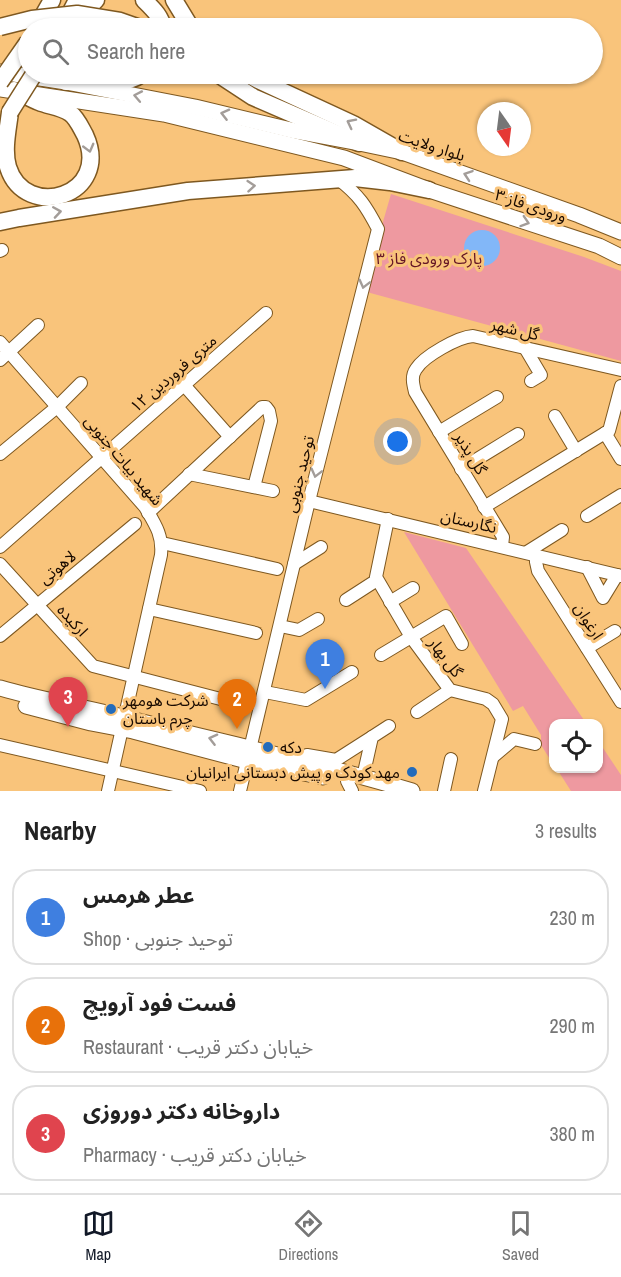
<!DOCTYPE html>
<html lang="en">
<head>
<meta charset="utf-8">
<style>
	:root { --surface:#fff; --page:#f6f6f6; --text:#222; --muted:#767676; --line:#e0e0e0; --accent:#111827 }
	body { margin:0; font-family:"Archivo Narrow","Noto Sans Arabic",sans-serif; background:var(--page); color:var(--text) }
	.controls { position:absolute; right:18px; bottom:18px; display:grid; overflow:hidden; border-radius:12px; box-shadow:0 2px 4px #0004 }
	.controls button { width:54px; height:54px; display:grid; place-items:center; padding:0; border:0; border-bottom:2px solid var(--line); background:var(--surface); color:var(--text); font:30px sans-serif }
	.compass { position:absolute; left:477px; top:102px; width:54px; height:54px; border-radius:50%; background:var(--surface); box-shadow:0 2px 4px #0004; rotate:166deg }
	.you { position:absolute; left:398px; top:442px; width:21px; height:21px; margin:-15px; border:4px solid #fff; border-radius:50%; background:#1a73e8; box-shadow:0 0 0 9px #1a73e833 }
	.badge { display:grid; place-items:center; width:39px; height:39px; border-radius:50%; background:var(--accent); color:#fff; font-size:20px; font-weight:700 }
	.pin { position:absolute; translate:-50% -50px; filter:drop-shadow(0 2px 3px #0008) }
	.pin::after { content:''; position:absolute; top:32px; width:21px; height:18px; background:inherit; clip-path:polygon(0 0,100% 0,50% 100%) }
	.list { margin:0; padding:0; list-style:none }
	h2 { display:flex; justify-content:space-between; align-items:center; height:78px; margin:0; padding:0 24px; font-size:26px }
	h2 small { font-size:20px; font-weight:400; color:var(--muted) }
	.list li { display:grid; grid-template-columns:39px 1fr auto; gap:18px; align-items:center; box-sizing:border-box; height:96px; margin:0 12px 12px; padding:0 12px; border:2px solid var(--line); border-radius:24px }
	.list b { display:block; font-size:22px; white-space:nowrap }
	.list p { margin:0; font-size:20px; white-space:nowrap; color:var(--muted) }
	.list em { font-size:20px; font-style:normal; color:var(--muted) }
	.icon { flex:none; width:33px; height:33px; fill:none; stroke:currentColor; stroke-width:2; stroke-linecap:round; stroke-linejoin:round }
	.map { position:relative; flex:none; width:621px; height:791px; overflow:hidden }
	.search { position:absolute; background:var(--surface); box-shadow:0 2px 4px #0004; left:18px; right:18px; top:18px; height:66px; display:flex; align-items:center; gap:15px; box-sizing:border-box; padding:0 21px; border-radius:33px; color:var(--muted); font-size:22px }
	.sheet { height:402px; background:var(--surface) }
	nav { display:flex; justify-content:space-around; align-items:center; box-sizing:border-box; height:84px; border-top:2px solid var(--line); background:var(--surface); font-size:16px; color:var(--muted) }
	nav a { display:grid; justify-items:center; gap:3px }
	nav .on { color:var(--accent) }
	.map>svg:first-child { display:block }
	.green { fill:#ee99a0 }
	.water { fill:#82b7f8 }
	.lines { fill:none; stroke-linecap:round; stroke-linejoin:round }
	.minor-casing { stroke:#7e5820; stroke-width:14 }
	.major-casing { stroke:#7e5820; stroke-width:17 }
	.highway-casing { stroke:#7e5820; stroke-width:19 }
	.minor { stroke:#fff; stroke-width:12 }
	.major { stroke:#fff; stroke-width:15 }
	.highway { stroke:#fff; stroke-width:16 }
	.highway-bridge-casing { stroke:#7e5820; stroke-width:19; stroke-linecap:butt }
	.highway-bridge { stroke:#fff; stroke-width:16 }
	.oneway { stroke:#a39d99 }
	.poi-dot { fill:#236bbb; stroke:#f9c47b; stroke-width:2 }
	.labels { text-anchor:middle; stroke-width:6; stroke-linejoin:round; paint-order:stroke }
	.street-label { font-size:16px; fill:#190a00; stroke:#f9c47b }
	.park-label { font-size:16px; fill:#641525; stroke:#f9c47b }
	.poi-label { font-size:16px; fill:#190a00; stroke:#f9c47b; text-anchor:start }
</style>
</head>
<body>
<div class="map">
<svg width="621" height="791" viewBox="0 0 621 791">
	<rect width="100%" height="100%" fill="#f9c47b"/>
	<!-- green -->
	<g class="green">
		<path d="M391 194 584 257 621 271V361L363 291Z"/>
		<path d="M404 532 466 548 586 723 554 724 553 764 541 745V735L523 706 513 711Z"/>
		<path d="M599 742 621 775V791H571L557 769 598 768Z"/>
	</g>
	<!-- water -->
	<circle class="water" cx="482" cy="248" r="18"/>
	<g class="lines">
		<defs>
			<g id="minor">
				<path d="M0 251 2 250"/>
				<path d="M0 342 145 507C155 524 163 535 161 555L108 791"/>
				<path d="M525 348 541 375 531 381"/>
				<path d="M0 360 38 325"/>
				<path d="M184 385 230 437"/>
				<path d="M621 386 609 431 605 433 621 459"/>
				<path d="M555 416 576 451"/>
				<path d="M439 432 497 397"/>
				<path d="M0 454 57 407 81 383"/>
				<path d="M461 469 518 434"/>
				<path d="M189 474 273 491"/>
				<path d="M309 501 621 576"/>
				<path d="M484 507 605 433"/>
				<path d="M148 513 262 407H266L269 411 271 421 254 487"/>
				<path d="M587 516 621 495"/>
				<path d="M388 519 376 577 411 637 450 690 486 699 493 704 502 719 484 791"/>
				<path d="M162 543 277 569"/>
				<path d="M502 546 503 537 415 392C413 384 411 376 416 369 424 356 458 337 473 336L621 370"/>
				<path d="M0 547 266 313"/>
				<path d="M527 552 562 530"/>
				<path d="M536 555V562L538 571 621 702"/>
				<path d="M0 564 93 666 236 703"/>
				<path d="M294 564 321 547"/>
				<path d="M587 567 603 598 617 575"/>
				<path d="M346 600 377 580"/>
				<path d="M390 602 413 588"/>
				<path d="M149 609 256 633"/>
				<path d="M280 626 299 630 318 619"/>
				<path d="M0 636 135 524"/>
				<path d="M587 648 615 631"/>
				<path d="M381 655 446 616 462 644"/>
				<path d="M265 692 306 700 352 672"/>
				<path d="M417 712 450 690"/>
				<path d="M0 745 200 791"/>
				<path d="M307 755 336 760 372 737"/>
				<path d="M494 756 514 739 535 744"/>
				<path d="M363 777 372 737 389 726"/>
				<path d="M347 781 352 791"/>
				<path d="M240 791 309 501 378 229C366 206 359 195 338 179"/>
				<path d="M444 791 451 759"/>
			</g>
			<g id="major">
				<path d="M0 72 66 82 195 107 295 131 359 143 402 152 579 215 621 232"/>
				<path d="M0 89 164 114 344 158 429 190 599 246 621 257"/>
				<path d="M0 688C37 699 74 705 111 714 211 740 313 761 412 791"/>
				<path d="M26 706 91 723 133 731 247 761 323 777"/>
			</g>
			<g id="highway">
				<path d="M144 0C153 9 161 16 163 28"/>
				<path d="M174 0 191 28"/>
				<path d="M64 25 77 0"/>
				<path d="M36 28 52 0"/>
				<path d="M67 28 96 0"/>
				<path d="M218 74 253 97 359 143"/>
				<path d="M247 74 258 80 353 124 402 152"/>
				<path d="M66 82C88 82 124 87 142 74"/>
				<path d="M10 112C8 129 3 150 8 167 25 222 113 196 85 135 81 128 77 118 70 113 61 107 49 106 39 102 31 99 23 94 14 90"/>
				<path d="M0 222 19 218 188 191 355 178 390 182 429 190"/>
			</g>
		</defs>
		<!-- minor casing -->
		<use href="#minor" class="minor-casing"/>
		<!-- major casing -->
		<use href="#major" class="major-casing"/>
		<!-- highway casing -->
		<use href="#highway" class="highway-casing"/>
		<!-- minor -->
		<use href="#minor" class="minor"/>
		<!-- major -->
		<use href="#major" class="major"/>
		<!-- highway -->
		<use href="#highway" class="highway"/>
		<defs>
			<g id="highway-bridge">
				<path d="M0 27 32 19 77 14 120 21 140 28"/>
				<path d="M0 82 28 42"/>
				<path d="M10 112 34 74"/>
			</g>
		</defs>
		<!-- highway-bridge casing -->
		<use href="#highway-bridge" class="highway-bridge-casing"/>
		<!-- highway-bridge -->
		<use href="#highway-bridge" class="highway-bridge"/>
	</g>
	<!-- one-way arrows -->
	<defs><path id="oneway-chevron" d="M-2-3.5L2.5 0L-2 3.5" fill="none" stroke-width="1.6" stroke-linecap="round" stroke-linejoin="round" transform="scale(1.5)"/></defs>
	<g class="oneway">
		<use href="#oneway-chevron" transform="translate(138 96) rotate(-169)"/>
		<use href="#oneway-chevron" transform="translate(225 114) rotate(-166)"/>
		<use href="#oneway-chevron" transform="translate(351 123) rotate(-153)"/>
		<use href="#oneway-chevron" transform="translate(89 148) rotate(75)"/>
		<use href="#oneway-chevron" transform="translate(468 175) rotate(-161)"/>
		<use href="#oneway-chevron" transform="translate(251 186) rotate(-5)"/>
		<use href="#oneway-chevron" transform="translate(57 212) rotate(-9)"/>
		<use href="#oneway-chevron" transform="translate(525 222) rotate(18)"/>
		<use href="#oneway-chevron" transform="translate(364 284) rotate(104)"/>
		<use href="#oneway-chevron" transform="translate(316 473) rotate(104)"/>
		<use href="#oneway-chevron" transform="translate(213 739) rotate(-166)"/>
	</g>
	<!-- markers -->
	<g class="poi-dot">
		<circle cx="111" cy="709" r="6"/>
		<circle cx="268" cy="747" r="6"/>
		<circle cx="412" cy="772" r="6"/>
	</g>
	<g class="labels">
		<!-- street labels -->
		<g class="street-label">
			<text transform="translate(432 145) rotate(18)" y="6">بلوار ولایت</text>
			<text transform="translate(531 205) rotate(18)" y="6">ورودی فاز ۳</text>
			<text transform="translate(515 329) rotate(13)" y="6">گل شهر</text>
			<text transform="translate(173 373) rotate(-41)" y="6">۱۲ متری فروردین</text>
			<text transform="translate(471 453) rotate(59)" y="6">گل پذیر</text>
			<text transform="translate(124 460) rotate(50)" y="6">شهید بیات جنوبی</text>
			<text transform="translate(299 474) rotate(-76)" y="6">توحید جنوبی</text>
			<text transform="translate(469 521) rotate(13)" y="6">نگارستان</text>
			<text transform="translate(57 567) rotate(-40)" y="6">لاهوتی</text>
			<text transform="translate(73 620) rotate(48)" y="6">ارکیده</text>
			<text transform="translate(589 621) rotate(58)" y="6">ارغوان</text>
			<text transform="translate(446 657) rotate(53)" y="6">گل بهار</text>
		</g>
		<!-- park labels -->
		<g class="park-label">
			<text x="429" y="264">پارک ورودی فاز ۳</text>
		</g>
		<!-- poi labels -->
		<g class="poi-label">
			<text x="123" y="706">شرکت هومهر<tspan x="123" dy="18">چرم باستان</tspan></text>
			<text x="280" y="753">دکه</text>
			<text x="400" y="778" text-anchor="end">مهد کودک و پیش دبستانی ایرانیان</text>
		</g>
	</g>
</svg>
<div class="controls">
<button><svg class="icon" aria-label="locate" viewBox="0 0 24 24"><circle cx="12" cy="12" r="6"/><path d="M12 2v4M12 18v4M2 12h4M18 12h4"/></svg></button>
</div>
<svg class="compass" viewBox="-18 -18 36 36"><path d="M0-13l5 13h-10z" fill="#e53935"/><path d="M0 13l5-13h-10z" fill="#767676"/></svg>
<div class="you"></div>
<div class="pin badge" style="left:325px;top:689px;background:#3f7fe0">1</div>
<div class="pin badge" style="left:237px;top:729px;background:#e8710a">2</div>
<div class="pin badge" style="left:68px;top:727px;background:#e0444e">3</div>
<div class="search"><svg class="icon" aria-label="search" viewBox="0 0 24 24"><circle cx="10" cy="10" r="6"/><path d="M15 15l6 6"/></svg>Search here</div>
</div>
<section class="sheet">
<h2>Nearby<small>3 results</small></h2>
<ul class="list">
<li><span class="badge" style="background:#3f7fe0">1</span><div><b>عطر هرمس</b><p>Shop · توحید جنوبی</p></div><em>230 m</em></li>
<li><span class="badge" style="background:#e8710a">2</span><div><b>فست فود آرویچ</b><p>Restaurant · خیابان دکتر قریب</p></div><em>290 m</em></li>
<li><span class="badge" style="background:#e0444e">3</span><div><b>داروخانه دکتر دوروزی</b><p>Pharmacy · خیابان دکتر قریب</p></div><em>380 m</em></li>
</ul>
</section>
<nav>
<a class="on"><svg class="icon" aria-label="map" viewBox="0 0 24 24"><path d="M3 6l6-2 6 2 6-2v14l-6 2-6-2-6 2zM9 4v14M15 6v14"/></svg>Map</a>
<a><svg class="icon" aria-label="directions" viewBox="0 0 24 24"><path d="M12 3l9 9-9 9-9-9zM9 14v-3h6M13 9l2 2-2 2"/></svg>Directions</a>
<a><svg class="icon" aria-label="saved" viewBox="0 0 24 24"><path d="M7 4h10v16l-5-4-5 4z"/></svg>Saved</a>
</nav>
</body>
</html>
